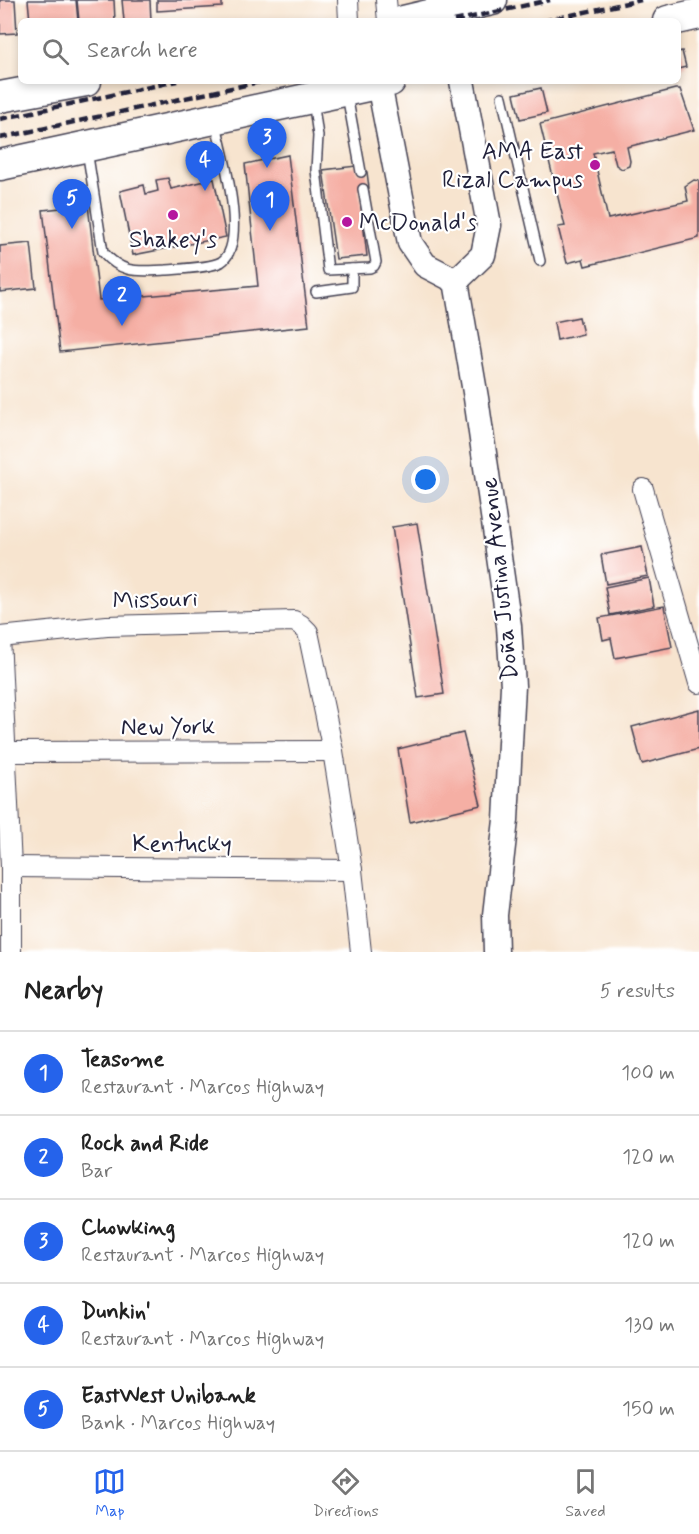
<!DOCTYPE html>
<html lang="en">
<head>
<meta charset="utf-8">
<style>
	:root { --surface:#fff; --page:#f2f2f2; --text:#222; --muted:#767676; --line:#e0e0e0; --accent:#2563eb }
	body { margin:0; font-family:Mynerve,sans-serif; background:var(--page); color:var(--text) }
	.you { position:absolute; left:426px; top:480px; width:21px; height:21px; margin:-15px; border:4px solid #fff; border-radius:50%; background:#1a73e8; box-shadow:0 0 0 9px #1a73e833 }
	.badge { display:grid; place-items:center; width:39px; height:39px; border-radius:50%; background:var(--accent); color:#fff; font-size:20px; font-weight:700 }
	.pin { position:absolute; translate:-50% -50px; filter:drop-shadow(0 2px 3px #0008) }
	.pin::after { content:''; position:absolute; top:32px; width:21px; height:18px; background:inherit; clip-path:polygon(0 0,100% 0,50% 100%) }
	.list { margin:0; padding:0; list-style:none }
	h2 { display:flex; justify-content:space-between; align-items:center; height:78px; margin:0; padding:0 24px; font-size:26px }
	h2 small { font-size:20px; font-weight:400; color:var(--muted) }
	.list li { display:grid; grid-template-columns:39px 1fr auto; gap:18px; align-items:center; box-sizing:border-box; height:84px; padding:0 24px; border-top:2px solid var(--line) }
	.list b { display:block; font-size:22px; white-space:nowrap }
	.list p { margin:0; font-size:20px; white-space:nowrap; color:var(--muted) }
	.list em { font-size:20px; font-style:normal; color:var(--muted) }
	.icon { flex:none; width:33px; height:33px; fill:none; stroke:currentColor; stroke-width:2; stroke-linecap:round; stroke-linejoin:round }
	.map { position:relative; flex:none; width:699px; height:952px; overflow:hidden }
	.search { position:absolute; background:var(--surface); box-shadow:0 3px 9px #0003; left:18px; right:18px; top:18px; height:66px; display:flex; align-items:center; gap:15px; box-sizing:border-box; padding:0 21px; border-radius:9px; color:var(--muted); font-size:22px }
	.sheet { height:498px; background:var(--surface) }
	nav { display:flex; justify-content:space-around; align-items:center; box-sizing:border-box; height:84px; border-top:2px solid var(--line); background:var(--surface); font-size:16px; color:var(--muted) }
	nav a { display:grid; justify-items:center; gap:3px }
	nav .on { color:var(--accent) }
	.map>svg:first-child { display:block }
	.building { fill:#f5afa4 }
	.lines { fill:none; stroke-linecap:round; stroke-linejoin:round }
	.service-casing { stroke:#423f51; stroke-width:12 }
	.minor-casing { stroke:#423f51; stroke-width:22 }
	.tertiary-casing { stroke:#423f51; stroke-width:27 }
	.primary-casing { stroke:#423f51; stroke-width:33 }
	.service { stroke:#fff; stroke-width:9 }
	.minor { stroke:#fff; stroke-width:20 }
	.tertiary { stroke:#fff; stroke-width:24 }
	.primary { stroke:#fff; stroke-width:30 }
	.rail { stroke:#22223b; stroke-width:4.5; stroke-dasharray:9 4.5; stroke-linecap:butt }
	.poi-dot { fill:#b5179e; stroke:#fff; stroke-width:2 }
	.labels { text-anchor:middle; stroke-width:4.5; stroke-linejoin:round; paint-order:stroke }
	.poi-label { font-size:24px; fill:#22223b; stroke:#fff; text-anchor:end }
	.street-label { font-size:24px; fill:#22223b; stroke:#fff }
</style>
</head>
<body>
<div class="map">
<svg width="699" height="952" viewBox="0 0 699 952">
	<rect width="100%" height="100%" fill="#fff"/>
	<filter id="ink" filterUnits="userSpaceOnUse"><feTurbulence type="fractalNoise" baseFrequency=".0167" numOctaves="2"/><feDisplacementMap in="SourceGraphic" scale="12" xChannelSelector="R" yChannelSelector="G"/><feConvolveMatrix kernelMatrix="1 2 1 2 8 2 1 2 1" color-interpolation-filters="sRGB"/></filter>
	<filter id="wash" filterUnits="userSpaceOnUse"><feTurbulence type="fractalNoise" baseFrequency=".008" numOctaves="4" result="noise"/><feDisplacementMap in="SourceGraphic" scale="24" xChannelSelector="R" yChannelSelector="G"/><feGaussianBlur stdDeviation="1.35" result="paint"/><feColorMatrix in="noise" values="0 0 0 0 0 0 0 0 0 0 0 0 0 0 0 0 0 1.4 0 .05"/><feComposite in="paint" operator="in"/></filter>
	<g filter="url(#wash)">
		<rect width="100%" height="100%" fill="#f7e4cf"/>
		<g id="blocks">
			<!-- building -->
			<g class="building">
				<path d="M0 0H15L17 33 0 34Z"/>
				<path d="M28 0H76L78 21H30Z"/>
				<path d="M77 0H114L115 21H79Z"/>
				<path d="M122 0H150L151 21H124Z"/>
				<path d="M157 0H222V7L157 11Z"/>
				<path d="M682 51 686 67 678 69V52Z"/>
				<path d="M541 88 547 113 520 119 514 94Z"/>
				<path d="M675 89H680L694 130 627 147 630 161 629 166 622 169 616 165 612 149 593 153 608 219 688 201 685 186 694 180 699 181V238L585 266 583 259 567 263 558 227 565 226 540 124Z"/>
				<path d="M288 155 309 326 60 352 43 210 88 205 99 300 258 286 245 164Z"/>
				<path d="M356 166 357 173 367 172 369 188 359 189 367 256 336 259 323 170Z"/>
				<path d="M168 178 171 189 214 179 226 237 133 255 120 191 144 185 146 194 158 191 156 180Z"/>
				<path d="M31 243 36 288 0 292V246Z"/>
				<path d="M579 317 583 334 557 340 554 322Z"/>
				<path d="M417 523 444 694 418 698 392 527Z"/>
				<path d="M642 547 648 576 606 584 601 555Z"/>
				<path d="M649 578 654 606 610 615 605 587Z"/>
				<path d="M664 606 672 647 615 658 611 638 603 640 599 618Z"/>
				<path d="M699 709V749L642 764 632 727Z"/>
				<path d="M463 733 481 805 410 822 398 749Z"/>
			</g>
		</g>
	</g>
	<g filter="url(#ink)">
		<use href="#blocks" fill-opacity="0" stroke="#423f51" stroke-width="1.5"/>
		<g class="lines">
			<defs>
				<g id="service">
					<path d="M347 95 361 172"/>
					<path d="M502 97 540 261"/>
					<path d="M313 100 318 136 316 170 328 270 370 268 374 266 376 262 363 189"/>
					<path d="M87 150 103 252C123 275 138 271 166 270 178 269 211 268 221 262 249 244 222 152 216 124"/>
					<path d="M316 292 352 287V269"/>
				</g>
				<g id="minor">
					<path d="M348 0 349 21"/>
					<path d="M386 0 388 21"/>
					<path d="M643 489 699 683"/>
					<path d="M0 637 107 626 294 621 301 625 308 632 333 751 352 870 361 952"/>
					<path d="M0 637 11 867V952"/>
					<path d="M5 752 333 751"/>
					<path d="M11 867 352 870"/>
				</g>
				<g id="tertiary">
					<path d="M379 84 410 243 425 265 456 281"/>
					<path d="M456 281 476 398 509 626 513 686 506 820 495 915 496 952"/>
					<path d="M456 281 483 255 489 225 462 81"/>
				</g>
				<g id="primary">
					<path d="M403 21 492 0"/>
					<path d="M668 21 699 14"/>
					<path d="M0 97 86 81"/>
					<path d="M0 165 390 81"/>
				</g>
			</defs>
			<!-- service casing -->
			<use href="#service" class="service-casing"/>
			<!-- minor casing -->
			<use href="#minor" class="minor-casing"/>
			<!-- tertiary casing -->
			<use href="#tertiary" class="tertiary-casing"/>
			<!-- primary casing -->
			<use href="#primary" class="primary-casing"/>
			<!-- service -->
			<use href="#service" class="service"/>
			<!-- minor -->
			<use href="#minor" class="minor"/>
			<!-- tertiary -->
			<use href="#tertiary" class="tertiary"/>
			<!-- primary -->
			<use href="#primary" class="primary"/>
			<!-- rail -->
			<g class="rail">
				<path d="M454 21 550 0"/>
				<path d="M543 21 641 0"/>
				<path d="M0 119 177 81"/>
				<path d="M0 138 264 81"/>
			</g>
		</g>
	</g>
	<!-- markers -->
	<g class="poi-dot">
		<circle cx="595" cy="165" r="6"/>
		<circle cx="173" cy="215" r="6"/>
		<circle cx="347" cy="222" r="6"/>
	</g>
	<g class="labels">
		<!-- poi labels -->
		<g class="poi-label">
			<text x="583" y="159">AMA East<tspan x="583" dy="28">Rizal Campus</tspan></text>
			<text x="359" y="230" text-anchor="start">McDonald's</text>
			<text x="173" y="247" text-anchor="middle">Shakey's</text>
		</g>
		<!-- street labels -->
		<g class="street-label">
			<text transform="translate(499 579) rotate(-96)" y="8">Doña Justina Avenue</text>
			<text transform="translate(155 599) rotate(-2)" y="8">Missouri</text>
			<text x="168" y="734">New York</text>
			<text x="182" y="851">Kentucky</text>
		</g>
	</g>
</svg>
<div class="you"></div>
<div class="pin badge" style="left:270px;top:231px">1</div>
<div class="pin badge" style="left:122px;top:326px">2</div>
<div class="pin badge" style="left:267px;top:168px">3</div>
<div class="pin badge" style="left:205px;top:191px">4</div>
<div class="pin badge" style="left:72px;top:229px">5</div>
<div class="search"><svg class="icon" aria-label="search" viewBox="0 0 24 24"><circle cx="10" cy="10" r="6"/><path d="M15 15l6 6"/></svg>Search here</div>
</div>
<section class="sheet">
<h2>Nearby<small>5 results</small></h2>
<ul class="list">
<li><span class="badge">1</span><div><b>Teasome</b><p>Restaurant · Marcos Highway</p></div><em>100 m</em></li>
<li><span class="badge">2</span><div><b>Rock and Ride</b><p>Bar</p></div><em>120 m</em></li>
<li><span class="badge">3</span><div><b>Chowking</b><p>Restaurant · Marcos Highway</p></div><em>120 m</em></li>
<li><span class="badge">4</span><div><b>Dunkin'</b><p>Restaurant · Marcos Highway</p></div><em>130 m</em></li>
<li><span class="badge">5</span><div><b>EastWest Unibank</b><p>Bank · Marcos Highway</p></div><em>150 m</em></li>
</ul>
</section>
<nav>
<a class="on"><svg class="icon" aria-label="map" viewBox="0 0 24 24"><path d="M3 6l6-2 6 2 6-2v14l-6 2-6-2-6 2zM9 4v14M15 6v14"/></svg>Map</a>
<a><svg class="icon" aria-label="directions" viewBox="0 0 24 24"><path d="M12 3l9 9-9 9-9-9zM9 14v-3h6M13 9l2 2-2 2"/></svg>Directions</a>
<a><svg class="icon" aria-label="saved" viewBox="0 0 24 24"><path d="M7 4h10v16l-5-4-5 4z"/></svg>Saved</a>
</nav>
</body>
</html>
